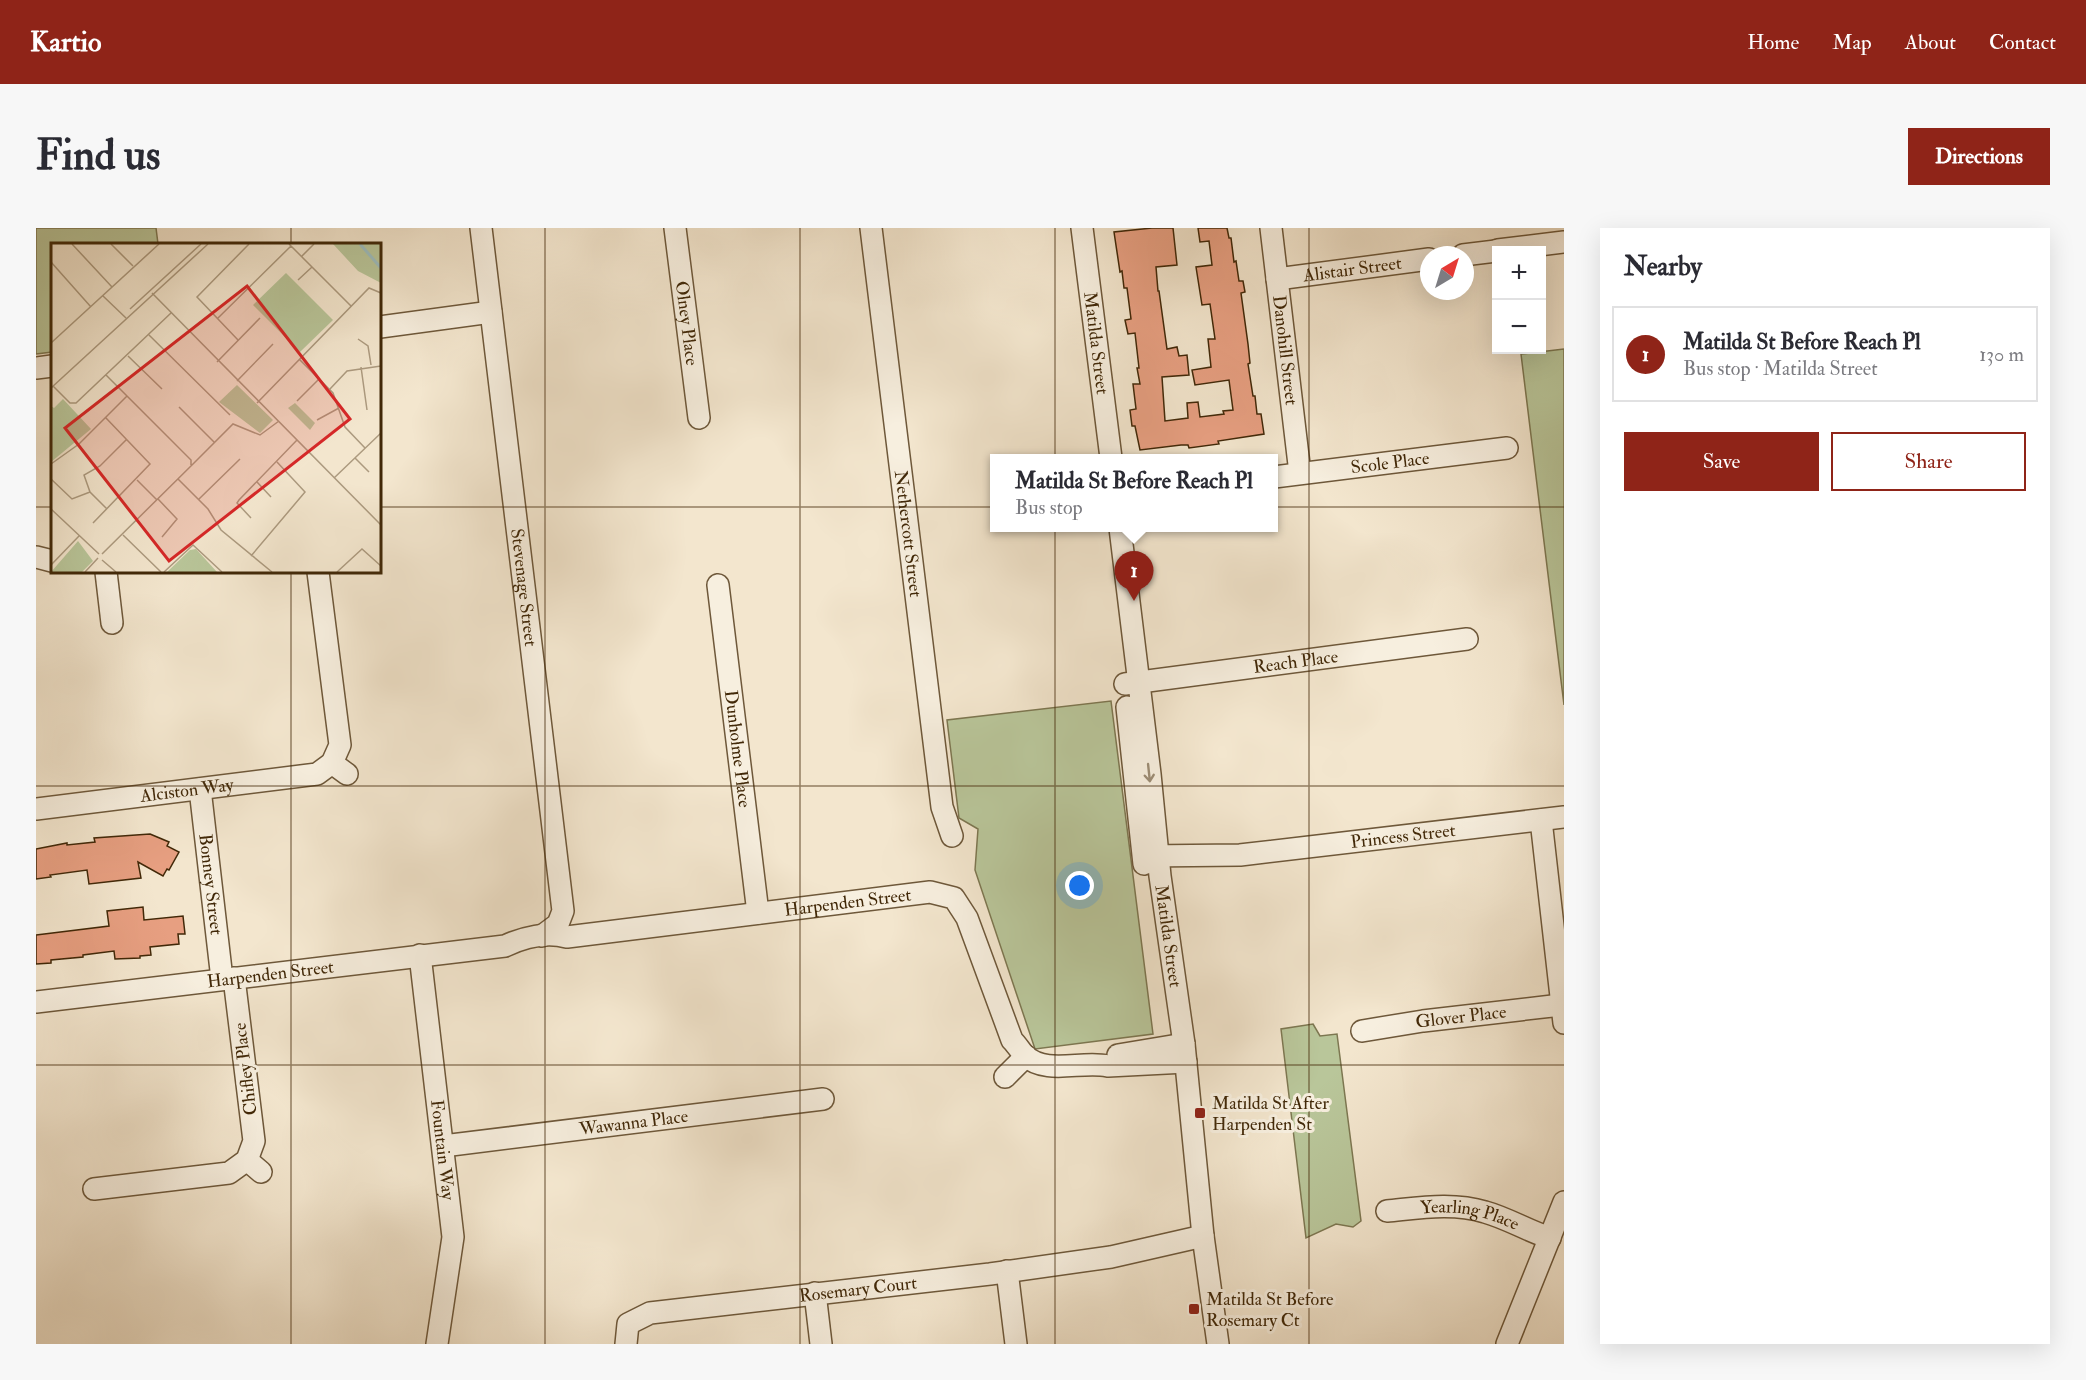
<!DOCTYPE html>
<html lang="en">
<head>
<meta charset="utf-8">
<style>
	:root { --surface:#fff; --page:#f7f7f7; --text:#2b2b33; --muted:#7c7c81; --line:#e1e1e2; --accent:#8f2418 }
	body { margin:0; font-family:"IM FELL Double Pica",serif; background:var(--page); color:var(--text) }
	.controls { position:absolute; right:18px; top:18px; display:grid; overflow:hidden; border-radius:0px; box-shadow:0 6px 24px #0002 }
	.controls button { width:54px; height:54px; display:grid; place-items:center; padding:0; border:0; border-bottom:2px solid var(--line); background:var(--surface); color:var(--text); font:30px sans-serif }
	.compass { position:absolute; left:1384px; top:18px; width:54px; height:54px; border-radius:50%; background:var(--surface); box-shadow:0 6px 24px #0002; rotate:38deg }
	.you { position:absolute; left:1044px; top:658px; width:21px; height:21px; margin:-15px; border:4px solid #fff; border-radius:50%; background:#1a73e8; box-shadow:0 0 0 9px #1a73e833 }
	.badge { display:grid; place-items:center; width:39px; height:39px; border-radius:50%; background:var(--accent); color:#fff; font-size:20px; font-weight:700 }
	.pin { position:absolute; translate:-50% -50px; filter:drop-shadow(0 2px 3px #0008) }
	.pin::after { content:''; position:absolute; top:32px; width:21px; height:18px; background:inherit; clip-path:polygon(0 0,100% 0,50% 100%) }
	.popup { position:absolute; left:954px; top:226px; width:288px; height:78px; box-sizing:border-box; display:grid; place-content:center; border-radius:0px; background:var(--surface); filter:drop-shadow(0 2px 4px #0005); font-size:20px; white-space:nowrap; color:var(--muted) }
	.popup b { font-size:22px; color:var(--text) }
	.popup::after { content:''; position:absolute; left:50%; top:100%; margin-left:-12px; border:12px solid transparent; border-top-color:var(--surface) }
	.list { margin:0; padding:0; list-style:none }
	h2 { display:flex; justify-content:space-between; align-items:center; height:78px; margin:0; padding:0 24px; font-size:26px }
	h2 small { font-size:20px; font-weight:400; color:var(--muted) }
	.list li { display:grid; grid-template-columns:39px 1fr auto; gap:18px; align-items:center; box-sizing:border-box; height:96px; margin:0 12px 12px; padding:0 12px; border:2px solid var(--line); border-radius:0px }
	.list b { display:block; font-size:22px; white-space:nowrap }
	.list p { margin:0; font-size:20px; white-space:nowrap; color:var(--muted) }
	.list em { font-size:20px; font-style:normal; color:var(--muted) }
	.actions { display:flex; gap:12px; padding:18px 24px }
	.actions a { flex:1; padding:14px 0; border:2px solid var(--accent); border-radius:0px; text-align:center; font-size:21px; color:var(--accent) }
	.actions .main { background:var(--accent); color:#fff }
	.map { position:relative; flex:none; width:1528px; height:1116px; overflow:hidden; border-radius:0px }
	header { display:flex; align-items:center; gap:36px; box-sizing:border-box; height:84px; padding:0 30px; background:var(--accent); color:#fff }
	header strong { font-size:28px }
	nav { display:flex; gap:33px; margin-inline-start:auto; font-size:21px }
	.intro { display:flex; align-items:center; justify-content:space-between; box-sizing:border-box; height:144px; padding:0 36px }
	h1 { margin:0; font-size:42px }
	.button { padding:15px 27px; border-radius:0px; background:var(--accent); color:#fff; font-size:21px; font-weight:700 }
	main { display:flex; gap:36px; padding:0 36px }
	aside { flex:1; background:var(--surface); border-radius:0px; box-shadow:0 6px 24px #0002 }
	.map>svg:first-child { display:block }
	.green { fill:#b9c69a; stroke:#7d7751; stroke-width:1.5 }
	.building { fill:#e79f81; stroke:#412808; stroke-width:1.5 }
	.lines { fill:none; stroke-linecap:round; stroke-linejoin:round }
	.minor-casing { stroke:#6e583a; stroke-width:24 }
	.minor { stroke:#f7efdf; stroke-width:21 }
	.oneway { stroke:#9c8c74 }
	.grid { fill:none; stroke:#412808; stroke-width:1.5; stroke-opacity:0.55 }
	.poi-dot { fill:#8f2418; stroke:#f7efdf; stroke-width:2 }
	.labels { text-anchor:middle; stroke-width:6; stroke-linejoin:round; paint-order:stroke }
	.street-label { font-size:18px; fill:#412808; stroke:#f7efdf }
	.poi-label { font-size:18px; fill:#412808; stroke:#f7efdf; text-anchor:start }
	.inset-river { fill:none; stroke:#9dbec0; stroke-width:3 }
	.inset-road { fill:none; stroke:#ac9a7f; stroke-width:1.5 }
	.view { fill:#d62828; fill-opacity:0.15; stroke:#d62828; stroke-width:3 }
	.inset-edge { fill:none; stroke:#412808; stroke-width:3 }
</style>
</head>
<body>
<header>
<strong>Kartio</strong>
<nav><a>Home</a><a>Map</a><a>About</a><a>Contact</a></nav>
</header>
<div class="intro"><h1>Find us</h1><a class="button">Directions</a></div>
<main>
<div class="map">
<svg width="1528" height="1116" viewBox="0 0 1528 1116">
	<rect width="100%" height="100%" fill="#f3e6ce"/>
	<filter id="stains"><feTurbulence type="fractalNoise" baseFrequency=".00333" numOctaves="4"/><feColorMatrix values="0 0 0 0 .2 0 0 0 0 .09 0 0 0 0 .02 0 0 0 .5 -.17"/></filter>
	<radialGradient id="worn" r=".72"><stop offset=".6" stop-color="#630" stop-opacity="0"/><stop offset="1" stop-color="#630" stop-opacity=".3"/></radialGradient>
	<!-- green -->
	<g class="green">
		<path d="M0 0H120L122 16H16V124L0 126Z"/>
		<path d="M1528 121V477L1485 126Z"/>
		<path d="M1075 473 1117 806 999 821 939 642 942 601 923 590 911 492Z"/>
		<path d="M1277 796 1284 808 1301 806 1325 993 1317 999 1300 996 1270 1010 1245 801Z"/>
	</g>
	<!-- building -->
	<g class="building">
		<path d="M1116 0H1137L1141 37 1120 39 1122 63H1123L1131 121 1141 119 1143 128 1151 127 1153 147 1126 149 1129 193 1152 190 1151 175 1162 174 1164 189 1188 186 1187 183 1197 182 1193 152 1159 157 1156 142 1175 139 1172 111H1179L1174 76 1166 77 1160 39 1176 37 1173 13 1164 14 1162 0H1191L1193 10H1195L1198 34 1200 33 1203 53H1207L1209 64 1205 65 1212 116 1214 135 1212 136 1217 168H1219L1221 186H1225L1228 206 1182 213 1183 216 1153 220 1152 217H1145L1104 222 1099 198H1096L1094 182 1100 181 1097 156H1104L1101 140H1103L1099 105 1092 106 1089 92 1095 91 1091 60H1088L1086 43 1084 44 1078 4Z"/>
		<path d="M114 606 133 614 131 618 143 624 133 642 131 641 127 648 102 634 105 650 53 656 51 642 14 647 15 649 0 651V621L31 615V617L59 614 58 610Z"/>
		<path d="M107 679 108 692 147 688 149 706H142L143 716 114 719 115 727 104 728V730L79 731 78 723 47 727V729L15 732V735L0 736V707L73 698 71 683Z"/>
	</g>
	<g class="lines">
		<defs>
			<g id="minor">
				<path id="s1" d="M445 0 527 683 522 696 506 708"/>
				<path id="s2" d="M639 0 663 190"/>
				<path id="s3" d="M835 0 906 579 916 608"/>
				<path id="s4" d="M1046 0 1075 230"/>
				<path id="s5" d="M1235 0 1264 245"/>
				<path d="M1462 22 1528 14"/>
				<path d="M1427 27 1460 23"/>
				<path id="s6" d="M1241 51 1393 31"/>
				<path d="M344 99 455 84"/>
				<path d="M0 140 16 138"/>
				<path id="s7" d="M1238 249 1471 220"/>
				<path id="s8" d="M1084 300 1114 546 1124 648 1148 816 1167 1008 1182 1116"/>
				<path d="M0 329 16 333"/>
				<path d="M70 344 76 395"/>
				<path id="s9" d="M682 357 722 685"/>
				<path id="s10" d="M1089 456 1431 411"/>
				<path d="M1091 479 1108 636"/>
				<path d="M296 535 311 546"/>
				<path id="s11" d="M164 561 186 751"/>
				<path id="s12" d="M0 581 281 546 296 535 304 517 282 344"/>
				<path d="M1505 592 1528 795"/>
				<path id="s13" d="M1108 628 1204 627 1528 589"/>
				<path id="s14" d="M384 727 417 1009 401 1116"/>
				<path id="s15" d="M0 774 469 718C488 709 511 704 531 709L894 664 918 670 931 690 976 812C980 816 984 822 988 827 1011 848 1045 832 1072 838L1150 834"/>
				<path id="s16" d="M1326 803 1387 793 1525 777"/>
				<path d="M1082 827 1148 816"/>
				<path d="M969 849 990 828"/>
				<path id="s17" d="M407 918 787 871"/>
				<path d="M211 932 225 944"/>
				<path d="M58 961 193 945 211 932 218 913 198 750"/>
				<path id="s18" d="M1351 983C1383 980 1417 974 1449 984 1471 990 1492 1003 1514 1010"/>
				<path d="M971 1043 980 1116"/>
				<path d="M779 1065 785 1116"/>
				<path id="s19" d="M590 1116 592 1096 614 1085 954 1046 1075 1029 1167 1008"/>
				<path d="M1471 1116 1528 974"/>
			</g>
		</defs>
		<!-- minor casing -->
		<use href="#minor" class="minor-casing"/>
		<!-- minor -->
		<use href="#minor" class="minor"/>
	</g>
	<!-- one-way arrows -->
	<defs><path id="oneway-shaft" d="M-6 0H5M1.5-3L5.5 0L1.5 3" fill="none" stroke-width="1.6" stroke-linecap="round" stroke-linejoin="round" transform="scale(1.5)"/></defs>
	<use class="oneway" href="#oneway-shaft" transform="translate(1113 545) rotate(84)"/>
	<!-- grid -->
	<path class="grid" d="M255 0V16M509 0V1116M764 0V1116M1019 0V1116M1273 0V1116M0 279H16M344 279H1528M255 344V1116M0 558H1528M0 837H1528"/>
	<!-- markers -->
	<g class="poi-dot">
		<rect x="1158" y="879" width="12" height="12" rx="3"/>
		<rect x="1152" y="1075" width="12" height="12" rx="3"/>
	</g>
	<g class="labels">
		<!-- street labels -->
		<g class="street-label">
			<text dy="6" stroke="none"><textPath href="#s6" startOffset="76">Alistair Street</textPath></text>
			<text dy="6" stroke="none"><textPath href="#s2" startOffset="96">Olney Place</textPath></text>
			<text dy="6" stroke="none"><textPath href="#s4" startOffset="116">Matilda Street</textPath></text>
			<text dy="6" stroke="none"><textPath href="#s5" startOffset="123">Danohill Street</textPath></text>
			<text dy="6" stroke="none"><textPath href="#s7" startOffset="117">Scole Place</textPath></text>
			<text dy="6" stroke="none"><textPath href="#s3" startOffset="308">Nethercott Street</textPath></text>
			<text dy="6" stroke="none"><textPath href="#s1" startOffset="362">Stevenage Street</textPath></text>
			<text dy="6" stroke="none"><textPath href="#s10" startOffset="172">Reach Place</textPath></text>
			<text dy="6" stroke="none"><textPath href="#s9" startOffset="165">Dunholme Place</textPath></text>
			<text dy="6" stroke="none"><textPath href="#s12" startOffset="152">Alciston Way</textPath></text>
			<text dy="6" stroke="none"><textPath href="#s13" startOffset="260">Princess Street</textPath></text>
			<text dy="6" stroke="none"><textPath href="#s11" startOffset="96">Bonney Street</textPath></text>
			<text dy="6" stroke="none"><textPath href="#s15" startOffset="819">Harpenden Street</textPath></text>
			<text dy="6" stroke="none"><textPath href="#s8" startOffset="411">Matilda Street</textPath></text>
			<text dy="6" stroke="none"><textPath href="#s15" startOffset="236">Harpenden Street</textPath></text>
			<text dy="6" stroke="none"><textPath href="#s16" startOffset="100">Glover Place</textPath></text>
			<text transform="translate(209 841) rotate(-97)" y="6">Chifley Place</text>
			<text dy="6" stroke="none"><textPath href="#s17" startOffset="192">Wawanna Place</textPath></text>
			<text dy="6" stroke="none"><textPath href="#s14" startOffset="196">Fountain Way</textPath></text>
			<text dy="6" stroke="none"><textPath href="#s18" startOffset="84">Yearling Place</textPath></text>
			<text dy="6" stroke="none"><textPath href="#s19" startOffset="254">Rosemary Court</textPath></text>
		</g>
		<!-- poi labels -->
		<g class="poi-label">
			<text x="1176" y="881">Matilda St After<tspan x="1176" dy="21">Harpenden St</tspan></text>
			<text x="1170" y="1077">Matilda St Before<tspan x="1170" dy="21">Rosemary Ct</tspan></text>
		</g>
	</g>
	<!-- overview -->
	<g transform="translate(15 15)">
		<rect width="330" height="330" fill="#f3e6ce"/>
		<path d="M282 1H330V40L307 28ZM235 30 282 77 249 109 202 62ZM186 142 222 177 209 190 168 159ZM12 156 40 186 0 219V163L3 165ZM244 160 264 180 259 187 237 165ZM27 298 42 318 31 329H0ZM145 306 166 329H116L139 307Z" fill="#b9c69a"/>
		<path class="inset-river" d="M309 1 330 25"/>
		<path class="inset-road" d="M21 1 61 44M60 1 82 23M238 1 300 63M250 14 263 1M0 19 40 64M247 37 261 24M101 50 330 282M52 53 75 75M79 66 150 1M166 76 240 3M98 92 179 172M307 96 317 103 320 122M187 97 146 54 198 1M0 100 108 1M77 113 111 146M248 116 282 150 294 184 314 205M166 119 209 75M310 124 316 167M55 132 140 217V222M186 138 222 101M2 143 19 160H25L120 70M0 145 157 1M279 146 296 128 330 123M246 158 268 136M206 160 318 45 330 50M128 164 164 200M266 177 288 165M304 215 318 229M0 221 28 201 76 153M142 221 182 181 209 192 228 178M283 235 330 190M0 236 21 256 39 249M127 236 157 266 170 287 221 329M86 237 106 257M206 239 220 254M107 256 126 276 111 294M148 256 189 216M0 266 48 311M56 266 39 249 33 232 49 223 76 196M200 275 186 260 188 257 246 197M42 280 99 221 55 175M72 292 110 329M51 311 143 220M200 313 254 249 226 219M51 317 65 329M0 322 28 293M34 329 47 315M113 329 142 302 171 329M286 329 311 306 330 323"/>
		<path class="view" d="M196 43 299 176 118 318 14 185Z"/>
		<rect width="330" height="330" class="inset-edge"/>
	</g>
	<rect width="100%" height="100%" filter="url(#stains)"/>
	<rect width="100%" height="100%" fill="url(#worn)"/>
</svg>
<div class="controls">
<button>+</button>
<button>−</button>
</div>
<svg class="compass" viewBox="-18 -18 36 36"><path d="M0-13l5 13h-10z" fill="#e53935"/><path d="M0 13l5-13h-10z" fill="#7c7c81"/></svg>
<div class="you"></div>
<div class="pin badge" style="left:1098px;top:373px">1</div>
<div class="popup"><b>Matilda St Before Reach Pl</b>Bus stop</div>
</div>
<aside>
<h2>Nearby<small></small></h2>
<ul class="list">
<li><span class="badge">1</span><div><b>Matilda St Before Reach Pl</b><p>Bus stop · Matilda Street</p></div><em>130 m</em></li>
</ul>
<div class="actions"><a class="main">Save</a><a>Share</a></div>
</aside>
</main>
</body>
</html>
